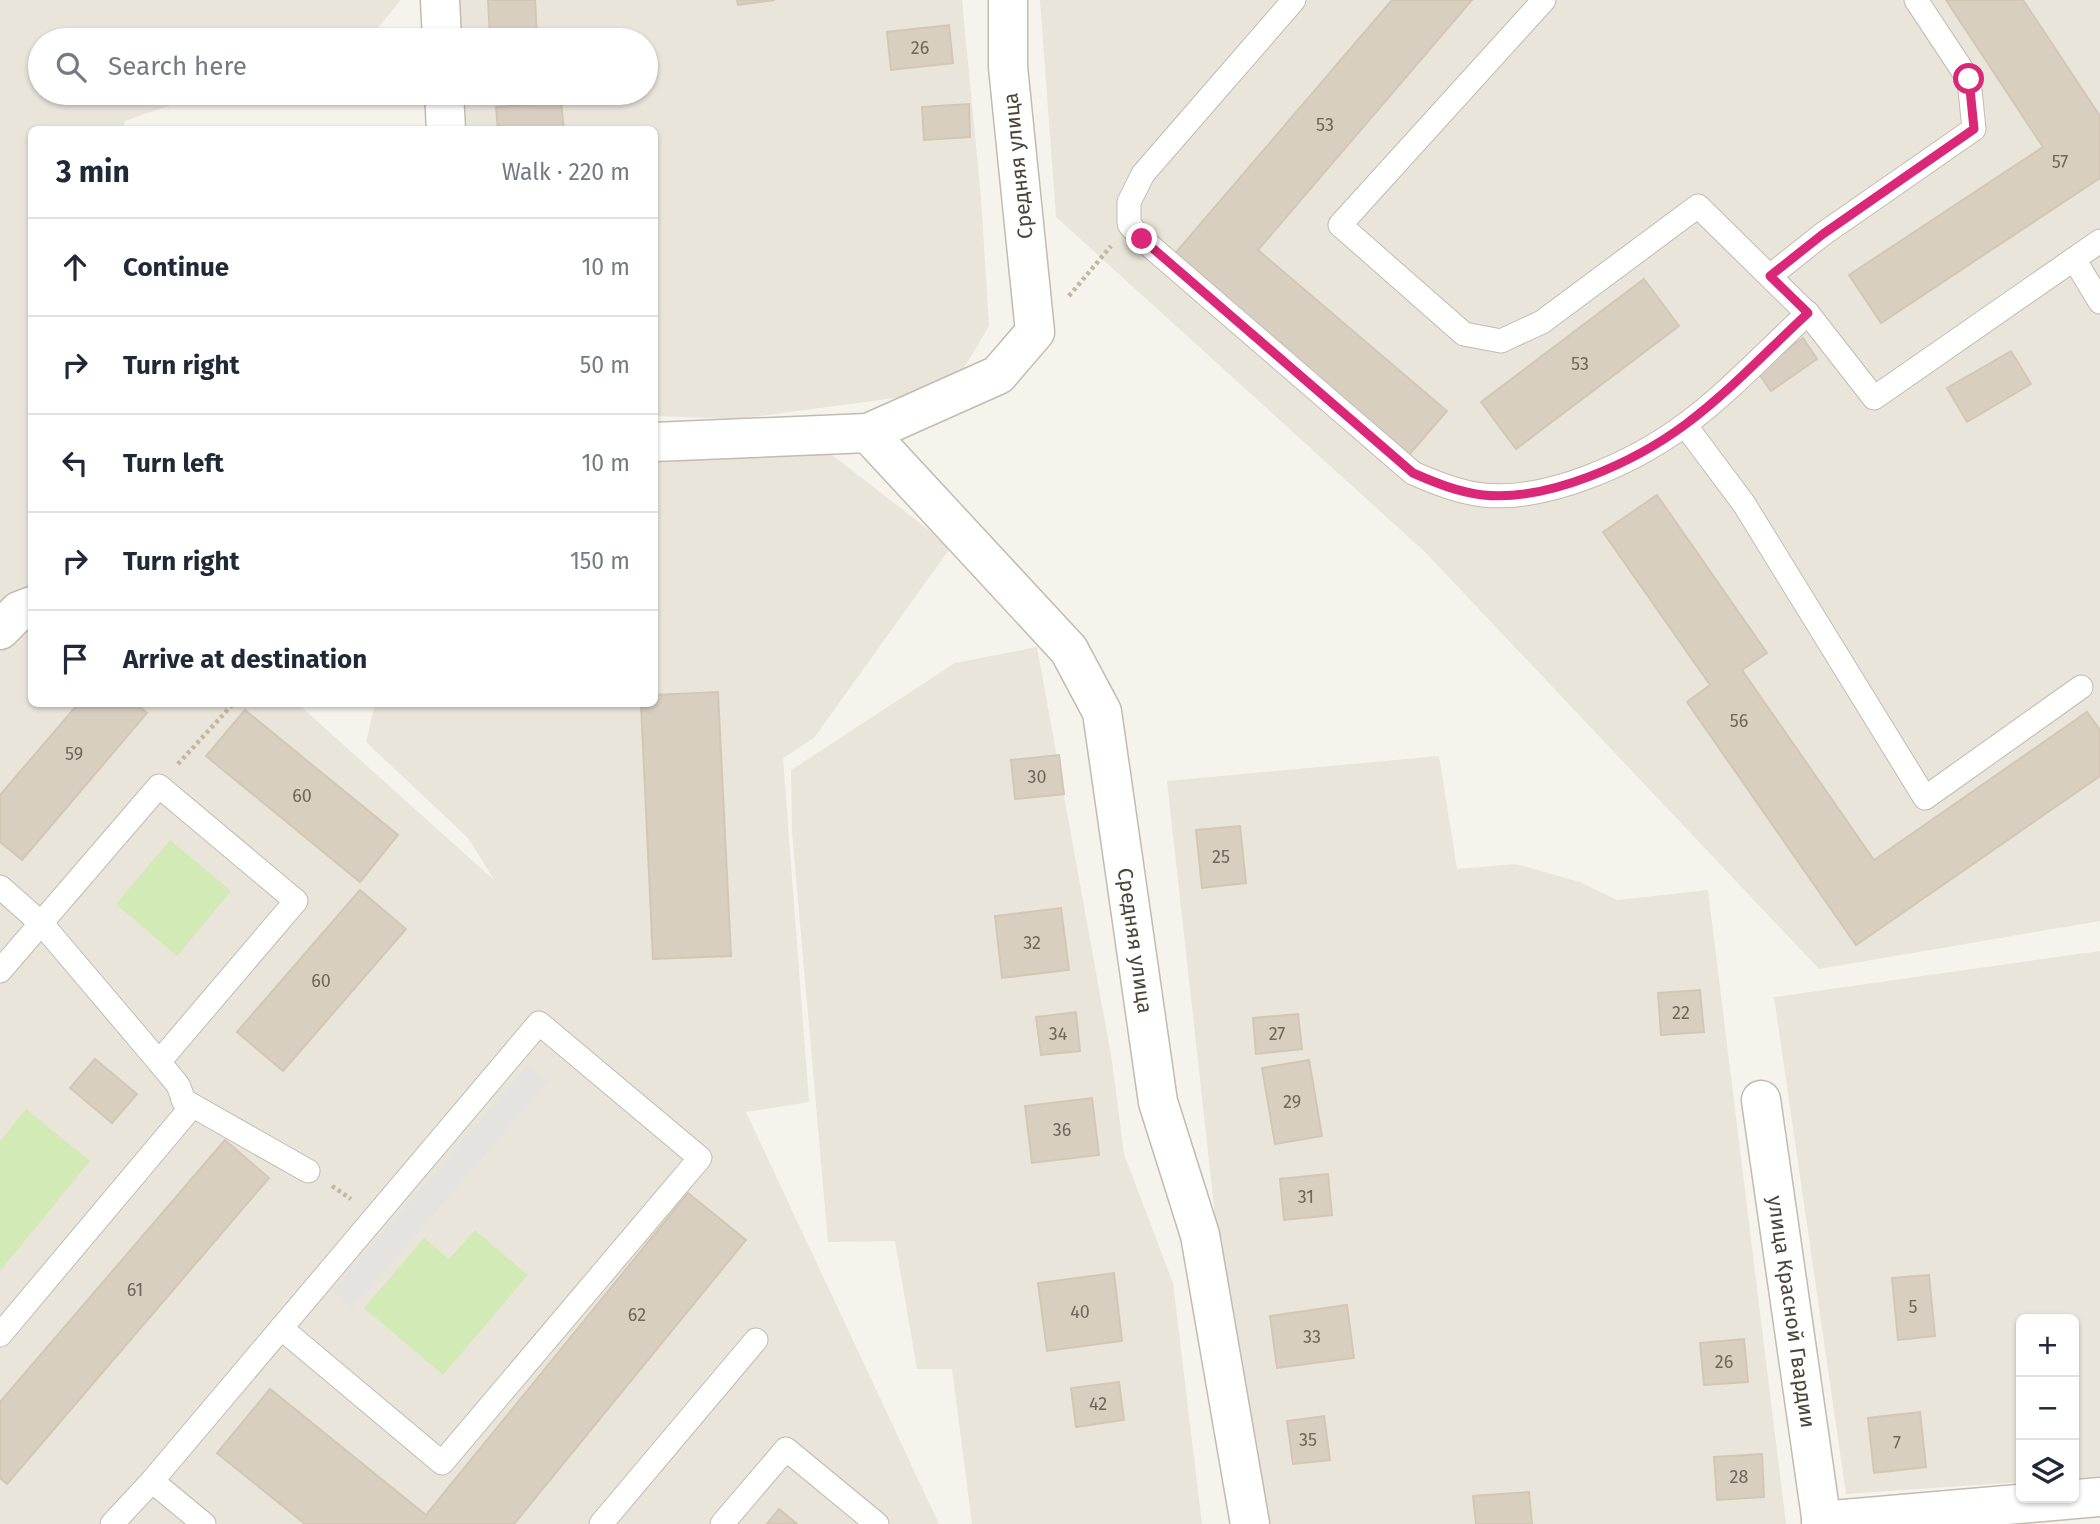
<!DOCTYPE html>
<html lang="en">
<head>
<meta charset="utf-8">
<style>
	:root { --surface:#fff; --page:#f6f6f7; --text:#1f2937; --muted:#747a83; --line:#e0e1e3 }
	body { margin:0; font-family:"Fira Sans",sans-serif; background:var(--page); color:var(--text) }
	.controls { position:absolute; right:21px; bottom:21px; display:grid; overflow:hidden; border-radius:10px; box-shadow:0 2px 5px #0004 }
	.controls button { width:63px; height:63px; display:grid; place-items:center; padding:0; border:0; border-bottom:2px solid var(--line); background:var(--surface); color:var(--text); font:35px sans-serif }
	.stop { position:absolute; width:21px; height:21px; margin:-16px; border:5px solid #db2777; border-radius:50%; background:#fff }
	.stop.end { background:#db2777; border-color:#fff; box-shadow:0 2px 7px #0008 }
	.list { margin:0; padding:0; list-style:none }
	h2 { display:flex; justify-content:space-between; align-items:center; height:91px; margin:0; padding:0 28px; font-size:30px }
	h2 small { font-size:23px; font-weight:400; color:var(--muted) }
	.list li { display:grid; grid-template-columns:46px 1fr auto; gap:21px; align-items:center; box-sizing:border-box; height:98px; padding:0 28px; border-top:2px solid var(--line) }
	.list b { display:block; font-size:26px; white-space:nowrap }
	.list em { font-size:23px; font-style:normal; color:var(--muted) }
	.icon { flex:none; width:38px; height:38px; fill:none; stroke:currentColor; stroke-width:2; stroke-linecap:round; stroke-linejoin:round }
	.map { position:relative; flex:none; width:2100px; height:1524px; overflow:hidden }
	.search { position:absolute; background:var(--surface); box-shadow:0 2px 5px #0004; left:28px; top:28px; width:630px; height:77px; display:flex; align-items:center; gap:18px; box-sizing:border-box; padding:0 24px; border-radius:38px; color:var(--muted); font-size:26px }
	.panel { position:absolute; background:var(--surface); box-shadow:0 2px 5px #0004; left:28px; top:126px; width:630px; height:581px; border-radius:10px }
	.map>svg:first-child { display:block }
	.residential { fill:#eae5da }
	.green { fill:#d2eab5 }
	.parking { fill:#e5e3e0 }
	.building { fill:#d8cfc1; stroke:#d3c7b4; stroke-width:2 }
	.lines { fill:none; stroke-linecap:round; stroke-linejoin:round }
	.service-casing { stroke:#c2bbae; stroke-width:25 }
	.minor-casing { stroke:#c2bbae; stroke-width:41 }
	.path { stroke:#c4b79f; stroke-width:4.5; stroke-dasharray:3.5 3.5; stroke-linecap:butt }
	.service { stroke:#fff; stroke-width:23 }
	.minor { stroke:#fff; stroke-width:38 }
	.route { stroke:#db2777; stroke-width:9 }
	.labels { text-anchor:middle; stroke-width:6; stroke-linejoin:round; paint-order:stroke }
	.number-label { font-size:18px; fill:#6e675b }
	.street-label { font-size:21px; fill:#4b4439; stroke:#fff }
</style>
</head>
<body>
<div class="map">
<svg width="2100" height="1524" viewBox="0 0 2100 1524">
	<rect width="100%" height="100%" fill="#f6f3ec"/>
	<!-- residential -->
	<g class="residential">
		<path d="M0 0H401L372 35 357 40H40V93H205L125 121 123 129 32 130V704H298L494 880 469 839 366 742 375 704H654L655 457 823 448 951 547 814 738 783 758 809 1102 746 1112 939 1524H0Z"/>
		<path d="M456 0H962L981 198 989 326 955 383 902 397 737 419 655 416 654 130 467 129 464 93H646V40H460Z"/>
		<path d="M1040 0H2100V921L1819 969 1425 552 1056 217Z"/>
		<path d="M1037 647 1112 1061 1124 1154 1173 1283 1202 1524H972L952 1369H917L895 1241 828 1242 792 832 791 770 955 663Z"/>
		<path d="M1439 756 1457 869 1516 864 1580 882 1617 900 1708 890 1786 1524H1269L1266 1518 1234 1387 1167 781Z"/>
		<path d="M2100 951V1476L2074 1478V1319H2021V1482L1846 1494 1774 997Z"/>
	</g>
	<!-- green -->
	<g class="green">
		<path d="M170 840 231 891 177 956 116 904Z"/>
		<path d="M26 1109 90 1161 0 1271V1141Z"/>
		<path d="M475 1230 528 1275 443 1375 364 1308 424 1238 449 1259Z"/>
	</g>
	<!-- parking -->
	<path class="parking" d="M528 1065 548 1082 352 1309 332 1291Z"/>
	<!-- building -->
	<g class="building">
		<path d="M488 0H535L537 35 490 38Z"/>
		<path d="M737 0H775L738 5Z"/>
		<path d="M1392 0H1472L1258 250 1447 411 1407 457 1172 257Z"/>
		<path d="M1946 0H2023L2100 116V178L1881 323 1849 275 2043 147Z"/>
		<path d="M949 25 953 63 891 70 887 32Z"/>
		<path d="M561 102 564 130H498L496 107Z"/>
		<path d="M969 104 970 137 924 140 922 107Z"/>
		<path d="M1644 279 1679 326 1516 449 1481 402Z"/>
		<path d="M1803 338 1817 359 1771 391 1757 371Z"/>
		<path d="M2011 351 2031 384 1967 422 1947 388Z"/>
		<path d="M1657 495 1767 653 1742 670 1874 860 2087 712 2100 730V776L1856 945 1687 702 1710 685 1603 532Z"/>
		<path d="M718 692 731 956 653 959 641 704H654V695Z"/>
		<path d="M78 704H136L147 713 22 860 0 842V795Z"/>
		<path d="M245 710 398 835 360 882 206 756Z"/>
		<path d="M1059 755 1064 794 1015 799 1011 760Z"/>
		<path d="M1240 826 1246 883 1202 888 1196 830Z"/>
		<path d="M360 890 406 929 283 1071 237 1032Z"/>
		<path d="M1061 908 1069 970 1002 978 995 916Z"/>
		<path d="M1700 990 1704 1032 1661 1035 1658 993Z"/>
		<path d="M1076 1012 1080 1051 1041 1055 1036 1017Z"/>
		<path d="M1298 1014 1302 1049 1256 1054 1253 1018Z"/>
		<path d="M95 1059 137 1094 112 1123 70 1088Z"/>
		<path d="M1309 1060 1322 1136 1275 1144 1262 1068Z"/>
		<path d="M1092 1098 1099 1155 1032 1163 1025 1106Z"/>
		<path d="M225 1140 269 1178 7 1484 0 1478V1402Z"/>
		<path d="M1328 1174 1332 1215 1284 1220 1280 1179Z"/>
		<path d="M688 1193 746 1240 514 1524H305L217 1453 270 1389 426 1515Z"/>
		<path d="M1114 1273 1122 1341 1047 1351 1038 1283Z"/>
		<path d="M1929 1275 1935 1336 1898 1340 1892 1278Z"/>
		<path d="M1347 1305 1354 1358 1277 1368 1270 1316Z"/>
		<path d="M1744 1339 1748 1382 1704 1385 1700 1343Z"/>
		<path d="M1119 1382 1124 1420 1076 1427 1071 1388Z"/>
		<path d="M1920 1412 1926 1467 1874 1473 1868 1418Z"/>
		<path d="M1324 1416 1330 1460 1293 1464 1287 1421Z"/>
		<path d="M1762 1454 1764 1497 1717 1500 1714 1457Z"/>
		<path d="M1529 1492 1532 1524H1476L1473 1496Z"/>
		<path d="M779 1509 797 1524H767Z"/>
	</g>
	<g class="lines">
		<defs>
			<g id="service">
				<path d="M1294 0 1143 174 1129 202V224L1142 239 1413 473C1436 483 1458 492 1483 495 1548 502 1635 462 1686 424 1729 392 1768 350 1808 313"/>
				<path d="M1544 0 1340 225 1464 334 1501 341 1542 322 1698 206 1810 316 1874 398 2100 241"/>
				<path d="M2074 259 2100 302"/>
				<path d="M1770 276 1823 234 1974 129 1969 80 1916 0"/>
				<path d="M1685 425 1744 504 1925 798 2081 687"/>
				<path d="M0 887 42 924 159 1062 178 1085 188 1111 0 1335"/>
				<path d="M0 971 159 786 296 901 159 1062"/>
				<path d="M183 1100 308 1171"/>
				<path d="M152 1481 204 1524"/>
				<path d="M112 1524 152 1481 539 1023 700 1158 442 1463 281 1328"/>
				<path d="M601 1524 756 1340"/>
				<path d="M722 1524 786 1449 877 1524"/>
			</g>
			<g id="minor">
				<path d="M440 0 442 40"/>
				<path d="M444 93 446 130"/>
				<path id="s1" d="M868 433 1069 650 1102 712 1158 1102 1200 1235 1250 1524"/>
				<path d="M654 442 868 433 998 375 1035 332 1008 67V0"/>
				<path d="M0 630 19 611 32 606"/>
				<path id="s2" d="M1761 1100 1822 1524"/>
				<path d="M1821 1521 2100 1497"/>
			</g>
		</defs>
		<!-- service casing -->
		<use href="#service" class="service-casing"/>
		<!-- minor casing -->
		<use href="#minor" class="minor-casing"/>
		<!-- path -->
		<g class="path">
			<path d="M1069 296 1111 246"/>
			<path d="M178 764 233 704"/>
			<path d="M332 1186 351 1199"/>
		</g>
		<!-- service -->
		<use href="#service" class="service"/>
		<!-- minor -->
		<use href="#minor" class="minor"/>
	</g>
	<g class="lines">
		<!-- route -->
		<path class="route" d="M1142 239 1413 473C1436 483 1458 492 1483 495 1548 502 1635 462 1686 424 1729 392 1768 350 1808 313L1770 276 1823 234 1974 129 1969 79"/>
	</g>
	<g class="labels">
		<!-- number labels -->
		<g class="number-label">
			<text x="920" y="54">26</text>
			<text x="1325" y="131">53</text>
			<text x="2060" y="168">57</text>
			<text x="1580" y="370">53</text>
			<text x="1739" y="727">56</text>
			<text x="74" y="760">59</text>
			<text x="1037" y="783">30</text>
			<text x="302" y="802">60</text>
			<text x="1221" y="863">25</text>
			<text x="1032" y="949">32</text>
			<text x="321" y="987">60</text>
			<text x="1681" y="1019">22</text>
			<text x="1058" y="1040">34</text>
			<text x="1277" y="1040">27</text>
			<text x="1292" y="1108">29</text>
			<text x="1062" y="1136">36</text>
			<text x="1306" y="1203">31</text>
			<text x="135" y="1296">61</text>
			<text x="1913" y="1313">5</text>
			<text x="1080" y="1318">40</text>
			<text x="637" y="1321">62</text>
			<text x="1312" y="1343">33</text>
			<text x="1724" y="1368">26</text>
			<text x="1098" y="1410">42</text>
			<text x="1308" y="1446">35</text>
			<text x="1897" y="1449">7</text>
			<text x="1739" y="1483">28</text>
		</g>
		<!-- street labels -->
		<g class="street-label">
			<text transform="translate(1018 166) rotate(-96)" y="7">Средняя улица</text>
			<text dy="7" stroke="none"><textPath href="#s1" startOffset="597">Средняя улица</textPath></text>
			<text dy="7" stroke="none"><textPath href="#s2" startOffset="214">улица Красной Гвардии</textPath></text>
		</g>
	</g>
</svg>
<div class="controls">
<button>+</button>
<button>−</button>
<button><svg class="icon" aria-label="layers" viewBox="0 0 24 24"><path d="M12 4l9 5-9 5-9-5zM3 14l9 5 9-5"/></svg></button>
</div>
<div class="stop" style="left:1969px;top:79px"></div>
<div class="stop end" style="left:1142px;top:239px"></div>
<div class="search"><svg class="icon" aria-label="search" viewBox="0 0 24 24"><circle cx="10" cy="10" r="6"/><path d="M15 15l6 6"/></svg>Search here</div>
<section class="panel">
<h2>3 min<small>Walk · 220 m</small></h2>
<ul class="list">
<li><svg class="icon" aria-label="ahead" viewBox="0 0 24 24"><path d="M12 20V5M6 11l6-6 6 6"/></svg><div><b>Continue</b></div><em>10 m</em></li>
<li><svg class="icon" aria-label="right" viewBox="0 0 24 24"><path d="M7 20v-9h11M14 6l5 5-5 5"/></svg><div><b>Turn right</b></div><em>50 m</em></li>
<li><svg class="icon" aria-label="left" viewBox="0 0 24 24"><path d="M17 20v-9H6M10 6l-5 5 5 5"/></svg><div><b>Turn left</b></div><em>10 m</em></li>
<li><svg class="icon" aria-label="right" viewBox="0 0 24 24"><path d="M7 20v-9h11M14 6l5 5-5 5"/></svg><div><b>Turn right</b></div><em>150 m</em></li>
<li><svg class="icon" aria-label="arrive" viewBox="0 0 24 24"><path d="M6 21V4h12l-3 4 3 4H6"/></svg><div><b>Arrive at destination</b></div></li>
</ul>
</section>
</div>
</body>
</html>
